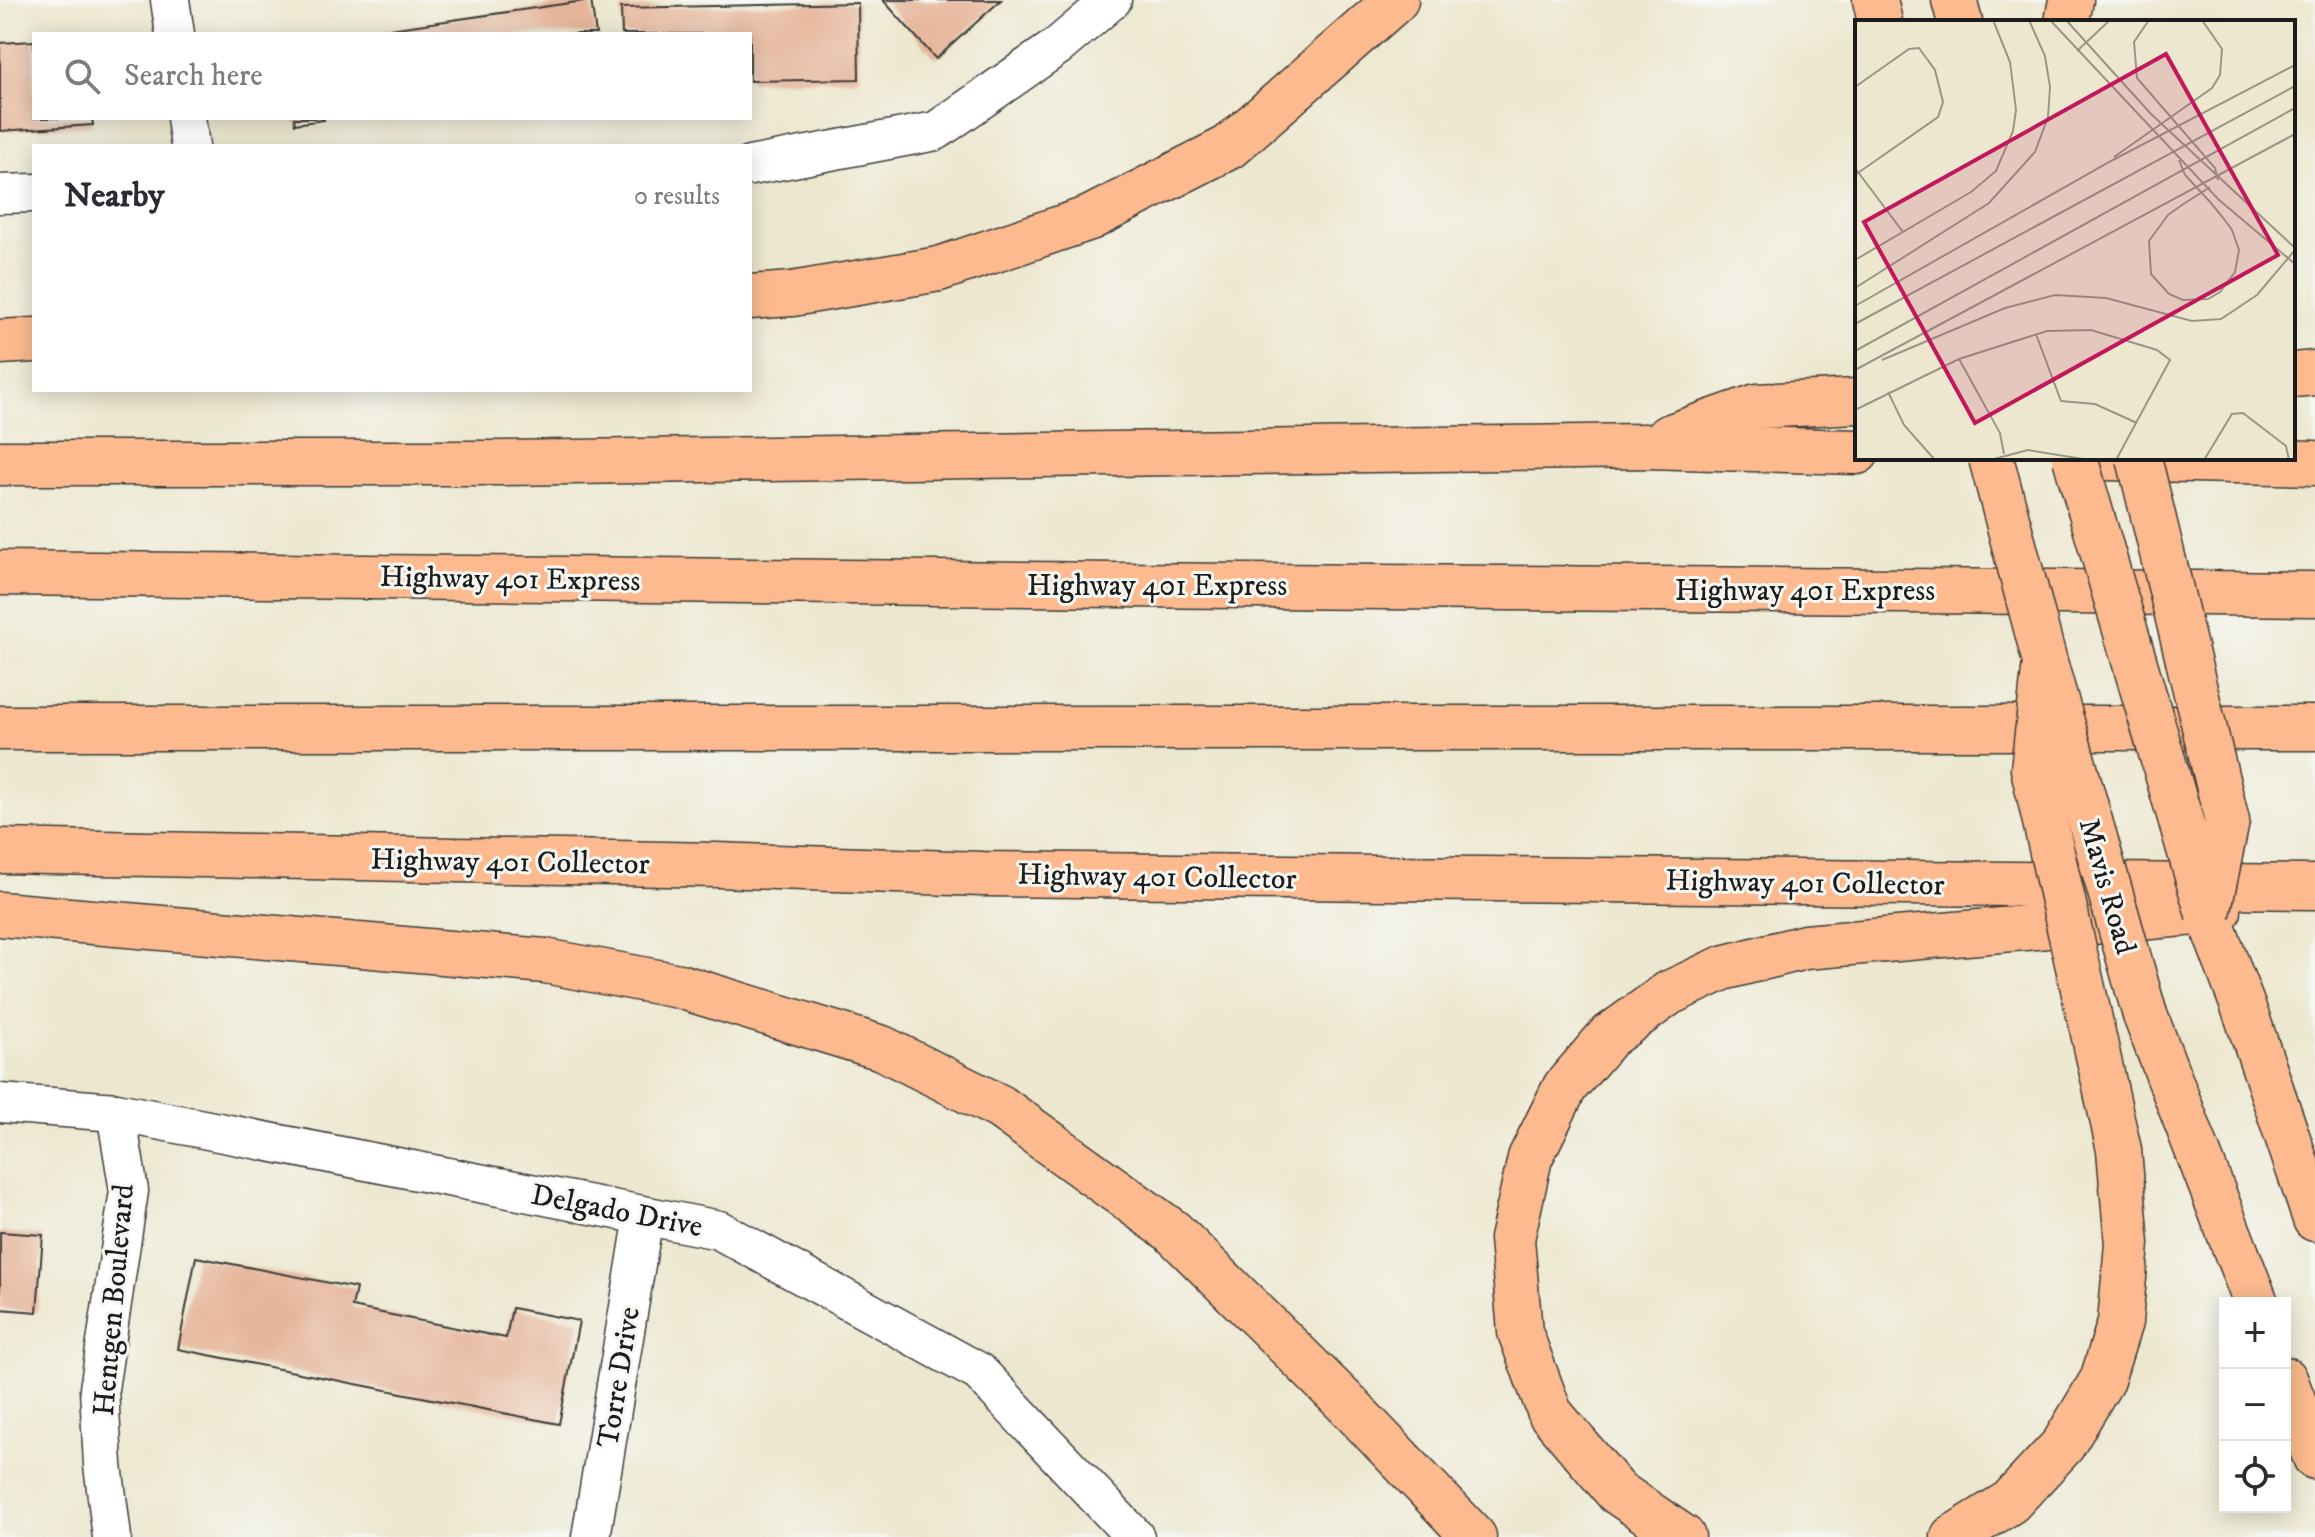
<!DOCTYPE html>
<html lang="en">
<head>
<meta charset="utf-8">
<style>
	:root { --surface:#fff; --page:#f2f2f3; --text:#2b2b33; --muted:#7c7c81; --line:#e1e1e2 }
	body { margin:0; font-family:"IM FELL DW Pica",serif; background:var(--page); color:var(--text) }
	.controls { position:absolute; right:24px; bottom:24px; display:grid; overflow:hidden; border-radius:0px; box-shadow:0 4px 20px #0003 }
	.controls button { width:72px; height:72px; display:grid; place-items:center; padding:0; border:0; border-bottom:2px solid var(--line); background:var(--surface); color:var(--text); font:40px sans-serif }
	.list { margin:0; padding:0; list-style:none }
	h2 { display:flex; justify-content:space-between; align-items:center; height:104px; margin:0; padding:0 32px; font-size:34px }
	h2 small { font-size:26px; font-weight:400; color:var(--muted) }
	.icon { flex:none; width:44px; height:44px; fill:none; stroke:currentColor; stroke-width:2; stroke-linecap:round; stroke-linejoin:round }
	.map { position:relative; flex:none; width:2315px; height:1537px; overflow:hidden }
	.search { position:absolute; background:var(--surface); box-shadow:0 4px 20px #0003; left:32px; top:32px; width:720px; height:88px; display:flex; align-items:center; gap:20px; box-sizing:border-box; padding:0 28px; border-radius:0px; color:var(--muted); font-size:30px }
	.panel { position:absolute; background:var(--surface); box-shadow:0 4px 20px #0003; left:32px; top:144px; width:720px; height:248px; border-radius:0px }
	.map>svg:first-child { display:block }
	.building { fill:#e6b59a }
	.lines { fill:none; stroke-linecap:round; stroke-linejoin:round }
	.minor-casing { stroke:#3b3a37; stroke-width:41 }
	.major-casing { stroke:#3b3a37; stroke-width:47 }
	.highway-casing { stroke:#3b3a37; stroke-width:47 }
	.minor { stroke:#fff; stroke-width:38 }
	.major { stroke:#fcba8e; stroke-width:44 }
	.highway { stroke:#fcba8e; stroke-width:44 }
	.major-bridge-casing { stroke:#3b3a37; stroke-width:47; stroke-linecap:butt }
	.highway-bridge-casing { stroke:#3b3a37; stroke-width:47; stroke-linecap:butt }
	.major-bridge { stroke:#fcba8e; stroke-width:44 }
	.highway-bridge { stroke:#fcba8e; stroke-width:44 }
	.labels { text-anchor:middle; stroke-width:6; stroke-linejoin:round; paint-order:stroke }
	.street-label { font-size:30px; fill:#1c1c1c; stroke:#f6f6f2 }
	.inset-road { fill:none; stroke:#999687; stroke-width:2 }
	.view { fill:#c2185b; fill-opacity:0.15; stroke:#c2185b; stroke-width:4 }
	.inset-edge { fill:none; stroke:#1c1c1c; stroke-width:4 }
</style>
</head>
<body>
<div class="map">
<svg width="2315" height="1537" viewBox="0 0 2315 1537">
	<rect width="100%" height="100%" fill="#f6f6f2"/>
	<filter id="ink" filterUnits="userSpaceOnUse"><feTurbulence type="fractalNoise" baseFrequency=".0125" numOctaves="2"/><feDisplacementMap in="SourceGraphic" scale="16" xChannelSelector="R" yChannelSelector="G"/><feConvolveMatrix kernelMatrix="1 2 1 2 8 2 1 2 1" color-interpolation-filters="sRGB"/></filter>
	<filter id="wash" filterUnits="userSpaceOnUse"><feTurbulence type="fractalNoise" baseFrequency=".006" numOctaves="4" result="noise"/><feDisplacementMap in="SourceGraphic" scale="32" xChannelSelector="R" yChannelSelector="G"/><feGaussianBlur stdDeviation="1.8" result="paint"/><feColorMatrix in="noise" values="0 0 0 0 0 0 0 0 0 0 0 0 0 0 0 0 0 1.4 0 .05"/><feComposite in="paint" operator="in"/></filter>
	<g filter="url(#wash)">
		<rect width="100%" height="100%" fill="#ece7ce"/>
		<g id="blocks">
			<!-- building -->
			<g class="building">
				<path d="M591 0 596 34H369V32Z"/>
				<path d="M883 0H1001L936 59Z"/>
				<path d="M858 3 859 79 750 81V34H622L621 8Z"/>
				<path d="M34 41V118H92L93 125 0 131V43Z"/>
				<path d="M294 118H323L324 120 295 124Z"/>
				<path d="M0 1232 43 1235 37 1312 0 1309Z"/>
				<path d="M196 1257 356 1288 352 1307 506 1338 512 1308 579 1321 559 1424 178 1349Z"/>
			</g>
		</g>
	</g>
	<g filter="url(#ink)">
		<use href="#blocks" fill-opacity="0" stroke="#3b3a37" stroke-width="2"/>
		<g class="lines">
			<defs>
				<g id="minor">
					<path d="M170 0 175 34"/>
					<path d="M186 118 190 146"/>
					<path d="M750 166 936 131 1058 46 1112 0"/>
					<path d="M0 194 34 193"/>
					<path d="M0 1103 116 1112 719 1230 979 1372 1135 1537"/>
					<path d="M112 1537 103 1465 99 1389 129 1191 116 1112"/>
					<path d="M591 1537 644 1216"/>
				</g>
				<g id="major">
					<path d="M1875 0 1880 22"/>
					<path d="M1954 0 1960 22"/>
					<path d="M2208 914 2247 1017 2315 1219"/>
					<path d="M2145 1015 2256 1303"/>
					<path d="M2285 1379 2315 1457"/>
				</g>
				<g id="highway">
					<path d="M2067 22 2071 0"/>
					<path d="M750 297 792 294 939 269 1090 218 1229 147 1396 0"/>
					<path d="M0 342 34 340"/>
					<path d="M2293 375 2315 373"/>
					<path d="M1668 437 1757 406 1857 401"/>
					<path d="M2107 458 2315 463"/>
					<path d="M0 463H504L1643 446 1857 452"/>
					<path d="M0 573 1114 585 2315 594"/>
					<path d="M0 728H2315"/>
					<path d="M0 851 717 865 983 874 2315 887"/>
					<path d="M0 914 545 961 679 986 882 1048 1000 1107 1172 1231 1346 1403 1474 1537"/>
					<path d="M1683 1537 1617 1492 1550 1413 1520 1332 1512 1239 1530 1158 1565 1087 1608 1037 1669 993 1723 968 1805 947 2219 911"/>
					<path d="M1953 1537 2010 1502 2063 1445 2102 1380 2120 1322 2127 1244 2119 1150 2089 1015"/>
				</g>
			</defs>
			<!-- minor casing -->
			<use href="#minor" class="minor-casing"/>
			<!-- major casing -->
			<use href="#major" class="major-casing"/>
			<!-- highway casing -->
			<use href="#highway" class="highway-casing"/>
			<!-- minor -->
			<use href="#minor" class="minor"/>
			<!-- major -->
			<use href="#major" class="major"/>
			<!-- highway -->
			<use href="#highway" class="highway"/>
			<defs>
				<g id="major-bridge">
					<path d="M1991 458 2045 662 2145 1015"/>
					<path d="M2075 458 2208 914"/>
				</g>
				<g id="highway-bridge">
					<path d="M2139 458 2227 821 2208 914"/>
					<path d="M2045 662 2033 769 2089 1015"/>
				</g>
			</defs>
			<!-- major-bridge casing -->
			<use href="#major-bridge" class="major-bridge-casing"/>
			<!-- highway-bridge casing -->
			<use href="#highway-bridge" class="highway-bridge-casing"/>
			<!-- major-bridge -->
			<use href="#major-bridge" class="major-bridge"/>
			<!-- highway-bridge -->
			<use href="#highway-bridge" class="highway-bridge"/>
		</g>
	</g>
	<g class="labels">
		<!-- street labels -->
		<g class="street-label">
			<text transform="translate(510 578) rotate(1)" y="10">Highway 401 Express</text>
			<text x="1157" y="595">Highway 401 Express</text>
			<text x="1805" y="600">Highway 401 Express</text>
			<text transform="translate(510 861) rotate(1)" y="10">Highway 401 Collector</text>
			<text transform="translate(1157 876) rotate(1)" y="10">Highway 401 Collector</text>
			<text transform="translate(1805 882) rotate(1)" y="10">Highway 401 Collector</text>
			<text transform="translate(2108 886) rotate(74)" y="10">Mavis Road</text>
			<text transform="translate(617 1210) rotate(11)" y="10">Delgado Drive</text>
			<text transform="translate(113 1300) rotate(-85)" y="10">Hentgen Boulevard</text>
			<text transform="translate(618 1377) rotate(-81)" y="10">Torre Drive</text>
		</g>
	</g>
	<!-- overview -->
	<g transform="translate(1855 20)">
		<rect width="440" height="440" fill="#ece7ce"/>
		<path class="inset-road" d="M195 0 363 179 440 244M211 0 296 94 440 228M294 0 279 22 282 58 360 148 363 160M222 31 255 0M0 67 54 29 64 28 80 50 88 82 83 97 0 155M259 137 357 68 365 55 367 29 347 0M324 140 330 155 356 183 369 199 377 210 384 230 380 252 365 272 353 279 328 280 314 274 296 254 294 221 313 195 327 185 355 167M0 148 48 212M0 240 116 172 141 151 158 111 161 90 155 42 138 0M0 268 134 183 180 132 193 97 195 67 190 36 174 0M0 286 256 141 440 45M0 304 440 66M181 314 206 381 240 384 282 403M0 331 440 88M104 339 145 413 149 434M27 340 150 288 200 275 251 278 337 301 366 299 402 275 440 230M0 350 440 114M33 372 49 405 80 440M0 390 104 339 192 311 236 310 302 330 315 340 261 440M135 440 173 430 234 440M349 440 377 394 388 393 431 426 434 440"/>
		<path class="view" d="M311 34 423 235 120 403 9 202Z"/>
		<rect width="440" height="440" class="inset-edge"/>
	</g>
</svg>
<div class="controls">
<button>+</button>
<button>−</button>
<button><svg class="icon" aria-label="locate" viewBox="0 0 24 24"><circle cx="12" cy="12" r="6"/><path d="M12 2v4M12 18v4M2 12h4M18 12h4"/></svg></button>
</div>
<div class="search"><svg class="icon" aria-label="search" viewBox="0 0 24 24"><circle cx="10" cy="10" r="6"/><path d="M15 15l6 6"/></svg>Search here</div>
<section class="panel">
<h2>Nearby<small>0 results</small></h2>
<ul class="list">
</ul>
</section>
</div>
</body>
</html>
